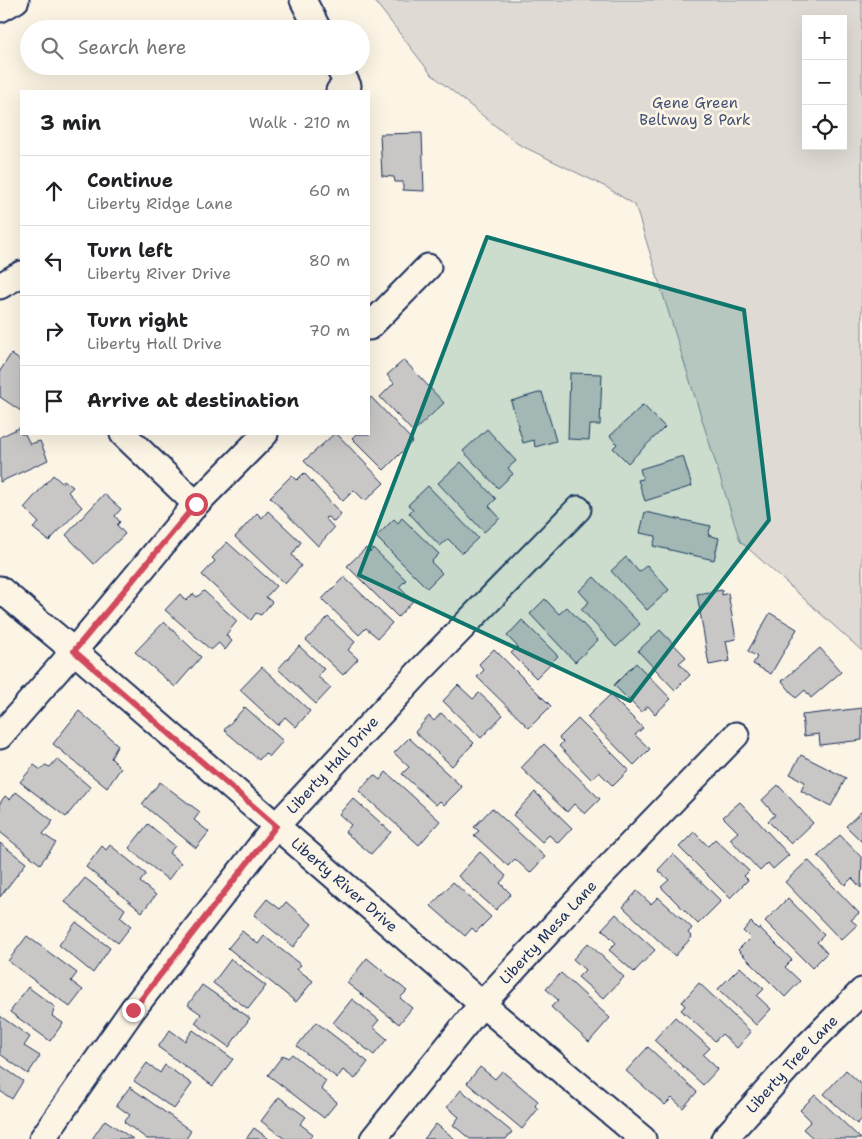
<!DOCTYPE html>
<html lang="en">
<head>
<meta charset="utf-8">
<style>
	:root { --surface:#fff; --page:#f2f2f2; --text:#202124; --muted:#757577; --line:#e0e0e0 }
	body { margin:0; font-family:"Shantell Sans",sans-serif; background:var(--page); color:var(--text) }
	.controls { position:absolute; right:15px; top:15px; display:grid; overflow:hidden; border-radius:0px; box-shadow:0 5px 20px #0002 }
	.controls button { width:45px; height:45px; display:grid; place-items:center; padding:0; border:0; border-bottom:1px solid var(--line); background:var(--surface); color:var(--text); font:25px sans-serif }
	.stop { position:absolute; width:15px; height:15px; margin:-11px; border:4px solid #d1495b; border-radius:50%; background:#fff }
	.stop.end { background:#d1495b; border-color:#fff; box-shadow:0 1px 5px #0008 }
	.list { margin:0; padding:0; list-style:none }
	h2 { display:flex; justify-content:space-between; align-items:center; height:65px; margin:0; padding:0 20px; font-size:21px }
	h2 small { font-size:16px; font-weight:400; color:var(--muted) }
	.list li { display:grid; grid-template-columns:32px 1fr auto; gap:15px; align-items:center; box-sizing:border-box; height:70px; padding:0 20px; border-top:1px solid var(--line) }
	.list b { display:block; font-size:19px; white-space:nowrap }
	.list p { margin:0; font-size:16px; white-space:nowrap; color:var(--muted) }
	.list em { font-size:16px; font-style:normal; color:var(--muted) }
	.icon { flex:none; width:28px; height:28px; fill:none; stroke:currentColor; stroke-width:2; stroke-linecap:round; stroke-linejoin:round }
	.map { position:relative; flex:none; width:862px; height:1139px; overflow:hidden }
	.search { position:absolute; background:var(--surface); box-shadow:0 5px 20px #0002; left:20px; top:20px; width:350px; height:55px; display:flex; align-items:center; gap:12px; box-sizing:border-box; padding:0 18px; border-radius:28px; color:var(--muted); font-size:19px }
	.panel { position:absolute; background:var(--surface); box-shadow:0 5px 20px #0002; left:20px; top:90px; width:350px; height:345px; border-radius:0px }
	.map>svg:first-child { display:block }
	.green { fill:#dfdbd4; stroke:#7d8599; fill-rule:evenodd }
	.building { fill:#c8c7c6; stroke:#1b2f5e }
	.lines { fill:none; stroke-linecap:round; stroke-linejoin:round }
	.minor-casing { stroke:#1b2f5e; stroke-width:29 }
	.minor { stroke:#fcf5e5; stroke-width:25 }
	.route { stroke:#d1495b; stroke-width:6 }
	.marked { fill:#0f766e; fill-opacity:0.2; stroke:#0f766e; stroke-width:4; stroke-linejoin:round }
	.labels { text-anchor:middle; stroke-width:5; stroke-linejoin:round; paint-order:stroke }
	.park-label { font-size:15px; fill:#425176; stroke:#fcf5e5 }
	.street-label { font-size:15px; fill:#1b2f5e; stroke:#fcf5e5 }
</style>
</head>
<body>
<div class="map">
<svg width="862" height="1139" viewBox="0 0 862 1139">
	<rect width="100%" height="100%" fill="#fcf5e5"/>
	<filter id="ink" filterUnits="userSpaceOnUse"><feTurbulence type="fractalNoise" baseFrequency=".02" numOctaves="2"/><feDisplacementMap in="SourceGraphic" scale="10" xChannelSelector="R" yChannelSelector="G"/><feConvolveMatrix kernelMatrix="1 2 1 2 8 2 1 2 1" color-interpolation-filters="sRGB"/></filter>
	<g filter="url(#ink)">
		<!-- green -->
		<path class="green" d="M374 0H862V651L740 541 635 205 606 187 518 144 431 74ZM806 19H843V146H806Z"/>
		<!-- building -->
		<g class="building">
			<path d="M422 133 424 191 403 190V182H395L394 177 382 176 380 134Z"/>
			<path d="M11 354 21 361V411L0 397V371Z"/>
			<path d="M404 360 444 403 413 432 380 397 394 383 387 375Z"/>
			<path d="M570 373 602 374 600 425H590L589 440 568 439Z"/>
			<path d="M542 392 556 441 535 447 534 440 523 443 511 401Z"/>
			<path d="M371 397 413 441 384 470 352 438 356 434H369V399Z"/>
			<path d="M643 405 665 427 628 463 613 448 617 444 610 436Z"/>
			<path d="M21 427V434H25L30 444 40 441 48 460 0 482V437Z"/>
			<path d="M487 429 516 461 508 468 513 474 498 488 463 451Z"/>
			<path d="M334 434H337L384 483 365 501 354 490 343 501 304 461Z"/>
			<path d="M683 456 692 486 645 501 638 480 643 479 640 469Z"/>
			<path d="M461 462 496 499 489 506 500 518 484 532 438 483Z"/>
			<path d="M304 473 341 514 334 522 328 517 325 518 334 528 318 546 270 497 292 475 297 480Z"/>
			<path d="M53 475 62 483 64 480 73 487 68 492 82 507 49 541 33 528 39 523 24 508Z"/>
			<path d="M428 486 478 538 462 553 448 539 440 546 409 513 413 509 408 505Z"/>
			<path d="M104 494 121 509 115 516 120 522 117 525 125 534 94 564 66 535Z"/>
			<path d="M268 511 301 542 292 555 301 566 285 584 235 537 257 513 262 518Z"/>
			<path d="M645 512 711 526 708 535 719 538 714 560 653 546 656 536 640 533Z"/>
			<path d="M402 518 439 554 431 562 442 573 427 588 376 537 394 519 398 523Z"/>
			<path d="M227 542 276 586 266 597 272 602 261 615 256 613 251 620 202 575 215 561 212 558Z"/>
			<path d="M366 548 370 552 373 548 406 580 399 587 413 601 398 617 347 566Z"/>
			<path d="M626 557 639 572 647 565 669 590 647 610 611 571Z"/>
			<path d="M344 577 392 623 378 638 366 628 359 635 322 599Z"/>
			<path d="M594 577 640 624 616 647 581 609 589 602 579 591Z"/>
			<path d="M722 590V595L728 593 736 639 726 641 730 661 709 665 697 594Z"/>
			<path d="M204 591 237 621 226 635 232 641 225 650 219 643 211 650 165 610 180 594 186 601 193 594 197 597Z"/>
			<path d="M545 599 559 614 567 607 598 640 575 662 530 614Z"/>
			<path d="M770 613 797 629 771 674 753 664 757 657 748 651Z"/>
			<path d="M328 617 355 642 348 650 358 659 343 675 306 640Z"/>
			<path d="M522 620 558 656 536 678 511 653 518 647 507 636Z"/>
			<path d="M164 622 201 657 175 687 135 652Z"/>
			<path d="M660 630 686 657 679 663 690 675 675 690 638 651Z"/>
			<path d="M299 646 324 669 317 676 331 688 316 704 278 669Z"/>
			<path d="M820 648 841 672 811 698 805 690 796 698 782 681Z"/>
			<path d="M494 649 551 706 529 728 477 677 484 670 479 664Z"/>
			<path d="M636 663 671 699 655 714 648 706 641 712 614 685Z"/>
			<path d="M262 667 310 711 296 727 285 717 278 725 240 690Z"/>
			<path d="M458 685 473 699 479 693 503 715 481 738 443 701Z"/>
			<path d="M610 695 643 728 635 735 650 749 634 765 587 717Z"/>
			<path d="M245 707 283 741 269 757 265 753 259 760 224 730Z"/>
			<path d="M862 708V740L820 745 819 734 804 736 802 715Z"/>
			<path d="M79 711 118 745 111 758 121 768 107 788 53 744Z"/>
			<path d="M441 713 474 743 452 766 415 732 429 716 434 721Z"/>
			<path d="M578 719 629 770 613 786 599 772 591 779 559 746 563 742 559 738Z"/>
			<path d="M409 738 462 787 444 805 440 801 436 805 402 774 409 767 394 753Z"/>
			<path d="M544 744 600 799 585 814 574 804 567 812 521 768Z"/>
			<path d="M801 755 846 778 831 806 801 791 805 782 790 774Z"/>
			<path d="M57 759 90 787 66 817 20 782 34 765 41 770 45 765 50 767Z"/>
			<path d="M386 772 440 821 419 845 359 791 374 775 380 780Z"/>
			<path d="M160 782 200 812 194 820 209 832 196 848 142 804Z"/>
			<path d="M778 785 813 823 791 844 768 821 775 815 762 800Z"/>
			<path d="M16 792 53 821 43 834 56 843 40 864 0 832V803L5 796 10 800Z"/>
			<path d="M535 792 572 828 558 843 549 835 542 842 513 815Z"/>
			<path d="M353 798 391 832 371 854 345 832 351 825 339 814Z"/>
			<path d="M740 802 789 855 773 869 768 863 760 871 730 839 738 832 723 817Z"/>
			<path d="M492 808 545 857 530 873 515 859 508 866 474 835 479 831 474 827Z"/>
			<path d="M862 811V842L846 826Z"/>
			<path d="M148 824 175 846 169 853 181 863 168 880 129 848Z"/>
			<path d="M694 832 708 846 715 839 749 871 744 876 748 880 730 898 679 847Z"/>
			<path d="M840 835 862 858 861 888 852 878 845 885 818 856Z"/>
			<path d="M0 843 26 863 0 897Z"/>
			<path d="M110 845 146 874 140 882 156 895 142 912 86 867 102 846 106 850Z"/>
			<path d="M480 852 506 876 500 883 511 894 496 910 458 876Z"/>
			<path d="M673 854 721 901 698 924 661 887 669 880 658 870Z"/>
			<path d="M808 860 859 913 851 920 857 925 841 940 785 882Z"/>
			<path d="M85 878 125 909 120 917 131 926 118 943 65 902Z"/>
			<path d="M453 882 491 917 476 932 472 928 465 936 431 906Z"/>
			<path d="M637 891 651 904 658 897 692 928 688 933 692 937 675 956 623 907Z"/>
			<path d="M788 898 824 935 817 942 827 953 812 968 765 921Z"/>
			<path d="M267 899 280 909 286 902 312 924 293 947 254 915Z"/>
			<path d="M616 914 655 950 634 972 609 950 616 943 602 929Z"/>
			<path d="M76 922 110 948 93 973 59 945Z"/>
			<path d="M751 922 758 929 760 928 792 960 785 967 800 981 785 997 738 950 750 938 743 931Z"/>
			<path d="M242 931 258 944 264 936 301 965 297 969 313 981 296 1002 228 948Z"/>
			<path d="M27 936 77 973 71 981 83 990 70 1007 8 961Z"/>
			<path d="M588 943 624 977 603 999 578 977 585 970 573 959Z"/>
			<path d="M367 958 407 991 400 998 412 1008 399 1024 347 983Z"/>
			<path d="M231 959 266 986 248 1009 213 983Z"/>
			<path d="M740 967 764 989 757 996 771 1009 756 1025 718 989Z"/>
			<path d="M561 973 610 1018 589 1042 551 1007 558 1000 546 989Z"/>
			<path d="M699 983 751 1032 737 1048 722 1034 715 1041 681 1010 685 1006 682 1002Z"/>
			<path d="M202 985 250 1018 229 1047 195 1023 201 1014 188 1005Z"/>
			<path d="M28 987 55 1007 52 1016 63 1023 50 1041 10 1012Z"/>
			<path d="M352 999 379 1020 373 1027 387 1039 374 1055 333 1023Z"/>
			<path d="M0 1016 30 1037 24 1046 40 1056 28 1074 0 1054Z"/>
			<path d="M675 1017 710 1048 703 1055 718 1069 703 1085 654 1040Z"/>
			<path d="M316 1022 368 1062 355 1079 343 1070 337 1078 297 1046Z"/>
			<path d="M170 1030 185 1041 193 1030 233 1059 213 1086 158 1047Z"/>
			<path d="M648 1047 697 1092 683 1108 672 1098 665 1105 626 1071Z"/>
			<path d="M292 1054 326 1081 321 1089 337 1102 324 1118 268 1075 283 1055 288 1058Z"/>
			<path d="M147 1063 160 1073 165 1065 192 1084 174 1109 134 1081Z"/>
			<path d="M0 1065 23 1081 12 1099 0 1091Z"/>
			<path d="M480 1067 495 1079 502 1071 538 1101 535 1106 538 1109 522 1129 467 1083Z"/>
			<path d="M846 1070 862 1085V1119L857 1124 824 1094Z"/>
			<path d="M130 1087 191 1131 186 1139H147L124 1122 130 1115 116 1105Z"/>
			<path d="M461 1090 512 1132 506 1139H470L453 1125 459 1117 447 1107Z"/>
			<path d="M815 1095 861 1139H814L803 1129 811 1121 800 1110Z"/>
			<path d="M279 1097 306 1117 300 1124 313 1134 309 1139H285L261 1121Z"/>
			<path d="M105 1120 133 1139H92Z"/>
			<path d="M436 1124 455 1139H424Z"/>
			<path d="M254 1128 269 1139H246Z"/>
		</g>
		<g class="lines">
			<defs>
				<g id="minor">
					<path d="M303 0 318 29"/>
					<path d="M0 9 16 0"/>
					<path d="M338 66 348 86 339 91"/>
					<path d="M0 286 21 274"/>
					<path d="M369 327 428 267"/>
					<path d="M123 434 196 504"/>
					<path id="s1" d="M0 589 74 651 482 1004 643 1139"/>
					<path d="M0 736 74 651 196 504 265 434"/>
					<path id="s2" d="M42 1139 133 1009 276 826 420 671 578 509"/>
					<path id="s3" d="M373 1139 482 1004 602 874 736 735"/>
					<path id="s4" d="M724 1139 809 1044 862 991"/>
				</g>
			</defs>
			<!-- minor casing -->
			<use href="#minor" class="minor-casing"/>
			<!-- minor -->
			<use href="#minor" class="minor"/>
		</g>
	</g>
	<g class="lines" filter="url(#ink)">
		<!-- route -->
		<path class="route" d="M133 1010 276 826 74 651 196 504"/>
	</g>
	<!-- marked area -->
	<path class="marked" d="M487 237 744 310 769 520 630 701 359 575Z"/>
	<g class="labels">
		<!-- park labels -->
		<g class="park-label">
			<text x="695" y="108">Gene Green<tspan x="695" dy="17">Beltway 8 Park</tspan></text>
		</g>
		<!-- street labels -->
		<g class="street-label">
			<text dy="5" stroke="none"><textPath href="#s2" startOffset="474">Liberty Hall Drive</textPath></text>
			<text dy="5" stroke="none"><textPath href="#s1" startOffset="454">Liberty River Drive</textPath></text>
			<text dy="5" stroke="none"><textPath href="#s3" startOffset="271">Liberty Mesa Lane</textPath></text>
			<text dy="5" stroke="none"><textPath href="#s4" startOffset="101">Liberty Tree Lane</textPath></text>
		</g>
	</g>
</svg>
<div class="controls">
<button>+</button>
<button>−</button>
<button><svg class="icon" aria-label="locate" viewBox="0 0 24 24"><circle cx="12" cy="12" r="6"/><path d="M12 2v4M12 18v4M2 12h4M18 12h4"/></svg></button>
</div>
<div class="stop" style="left:196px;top:504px"></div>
<div class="stop end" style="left:133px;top:1010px"></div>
<div class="search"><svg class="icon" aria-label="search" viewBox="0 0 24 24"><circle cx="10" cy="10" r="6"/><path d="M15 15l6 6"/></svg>Search here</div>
<section class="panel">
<h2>3 min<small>Walk · 210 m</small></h2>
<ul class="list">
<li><svg class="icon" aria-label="ahead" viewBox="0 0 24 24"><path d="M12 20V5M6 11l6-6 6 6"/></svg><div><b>Continue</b><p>Liberty Ridge Lane</p></div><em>60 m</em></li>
<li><svg class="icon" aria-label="left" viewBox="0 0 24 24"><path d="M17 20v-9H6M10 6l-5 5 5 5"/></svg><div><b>Turn left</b><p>Liberty River Drive</p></div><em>80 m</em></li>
<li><svg class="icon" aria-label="right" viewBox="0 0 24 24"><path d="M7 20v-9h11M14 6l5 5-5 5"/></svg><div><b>Turn right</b><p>Liberty Hall Drive</p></div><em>70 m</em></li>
<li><svg class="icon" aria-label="arrive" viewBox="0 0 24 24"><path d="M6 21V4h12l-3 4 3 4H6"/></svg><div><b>Arrive at destination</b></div></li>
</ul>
</section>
</div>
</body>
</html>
